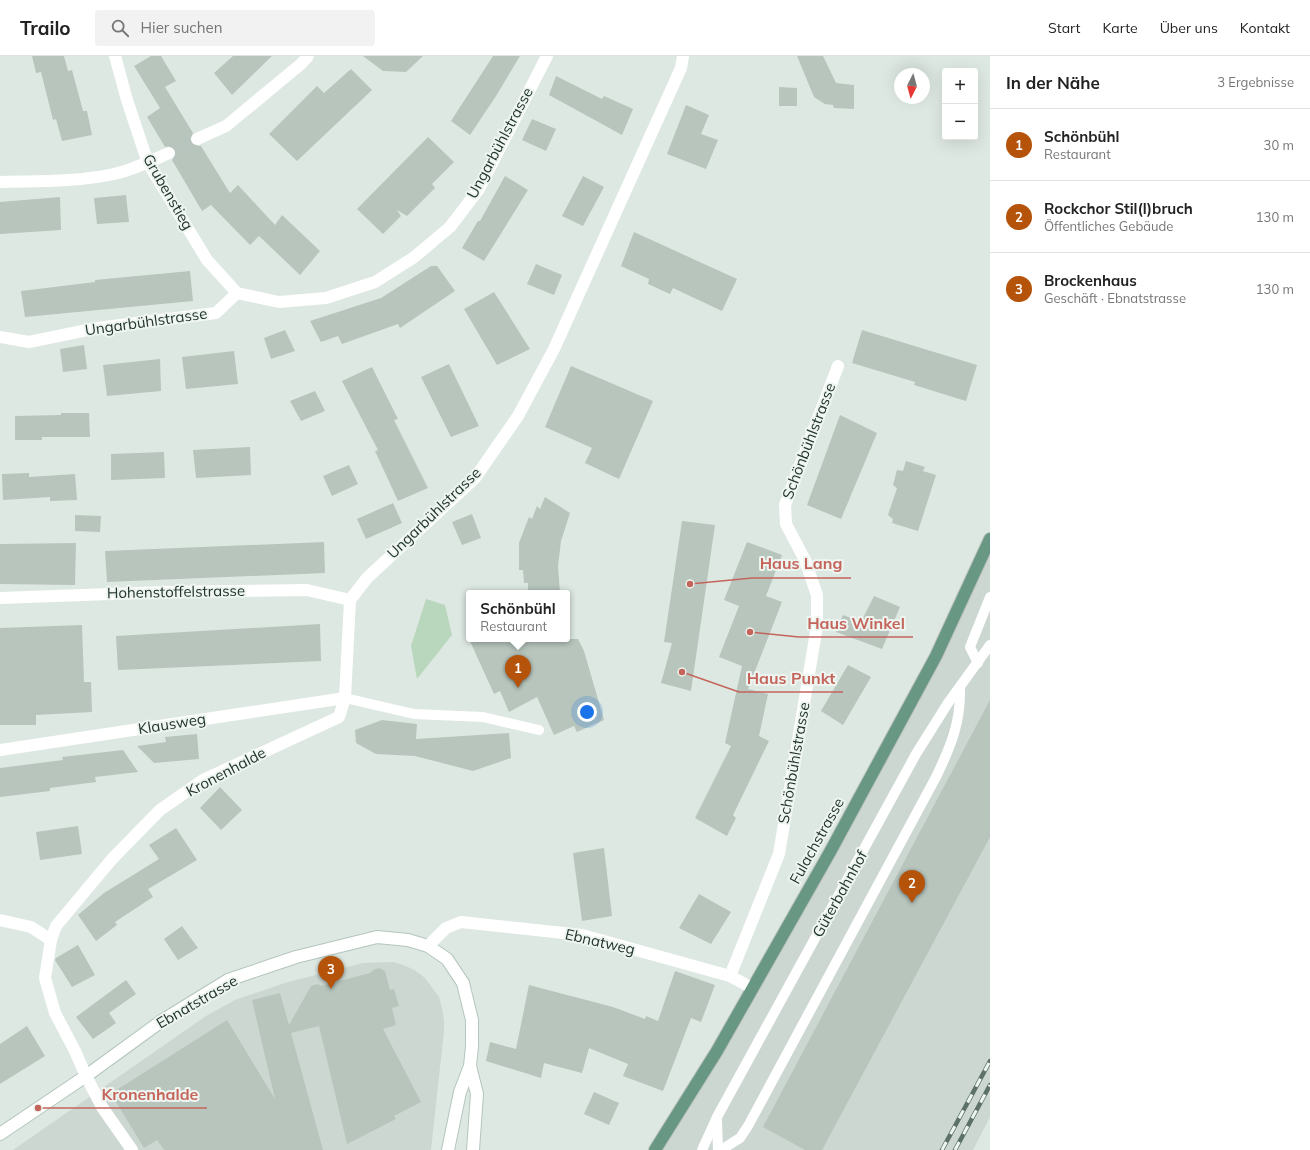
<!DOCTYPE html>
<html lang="de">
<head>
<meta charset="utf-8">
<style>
	:root { --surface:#fff; --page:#f2f2f2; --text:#222; --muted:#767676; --line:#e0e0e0; --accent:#b45309 }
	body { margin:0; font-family:Mulish,sans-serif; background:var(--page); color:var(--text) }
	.controls { position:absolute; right:12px; top:12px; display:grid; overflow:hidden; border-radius:4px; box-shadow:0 4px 16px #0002 }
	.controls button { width:36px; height:36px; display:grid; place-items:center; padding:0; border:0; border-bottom:1px solid var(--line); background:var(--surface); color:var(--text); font:20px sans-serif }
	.compass { position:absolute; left:894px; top:12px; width:36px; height:36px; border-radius:50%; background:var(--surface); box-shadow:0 4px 16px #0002; rotate:186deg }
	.you { position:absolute; left:587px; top:656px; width:14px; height:14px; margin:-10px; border:3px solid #fff; border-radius:50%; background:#1a73e8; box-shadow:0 0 0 6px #1a73e833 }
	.badge { display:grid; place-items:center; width:26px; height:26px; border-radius:50%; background:var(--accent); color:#fff; font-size:13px; font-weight:700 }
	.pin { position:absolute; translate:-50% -33px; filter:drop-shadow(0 1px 2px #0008) }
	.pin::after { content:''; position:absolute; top:21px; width:14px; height:12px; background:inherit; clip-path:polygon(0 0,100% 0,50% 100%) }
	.popup { position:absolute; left:466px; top:534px; width:104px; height:52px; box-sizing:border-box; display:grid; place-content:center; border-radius:4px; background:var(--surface); filter:drop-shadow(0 1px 3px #0005); font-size:13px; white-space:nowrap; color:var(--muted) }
	.popup b { font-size:15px; color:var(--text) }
	.popup::after { content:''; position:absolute; left:50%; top:100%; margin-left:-8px; border:8px solid transparent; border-top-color:var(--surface) }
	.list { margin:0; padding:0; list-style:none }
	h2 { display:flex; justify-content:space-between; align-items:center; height:52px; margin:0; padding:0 16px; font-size:17px }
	h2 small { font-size:13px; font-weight:400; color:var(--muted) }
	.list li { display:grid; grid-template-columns:26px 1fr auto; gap:12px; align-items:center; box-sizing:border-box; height:72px; padding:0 16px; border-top:1px solid var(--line) }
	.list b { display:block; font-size:15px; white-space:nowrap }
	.list p { margin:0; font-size:13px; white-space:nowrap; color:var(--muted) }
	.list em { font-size:13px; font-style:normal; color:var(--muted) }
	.icon { flex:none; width:22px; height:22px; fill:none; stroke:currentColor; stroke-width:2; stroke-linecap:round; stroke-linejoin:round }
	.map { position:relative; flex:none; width:990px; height:1094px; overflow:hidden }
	header { display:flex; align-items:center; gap:24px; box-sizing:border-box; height:56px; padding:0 20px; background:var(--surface); border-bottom:1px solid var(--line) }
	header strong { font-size:19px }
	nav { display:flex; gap:22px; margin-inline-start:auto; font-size:14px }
	.search { width:280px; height:36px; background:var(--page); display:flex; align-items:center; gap:10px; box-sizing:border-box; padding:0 14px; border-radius:4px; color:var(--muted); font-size:15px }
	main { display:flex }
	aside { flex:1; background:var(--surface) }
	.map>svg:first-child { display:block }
	.built { fill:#cdd7d1 }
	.green { fill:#b9d7bc }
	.building { fill:#b7c5bd }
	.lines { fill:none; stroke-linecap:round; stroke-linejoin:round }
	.street-tunnel { stroke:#b8c4be; stroke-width:12; stroke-dasharray:12 6; stroke-linecap:butt }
	.secondary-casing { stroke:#b3c6bc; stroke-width:14 }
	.primary-casing { stroke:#bdc2c0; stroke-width:14 }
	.lane { stroke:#fff; stroke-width:10 }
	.street { stroke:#fff; stroke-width:12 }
	.secondary { stroke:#fff; stroke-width:12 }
	.primary { stroke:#689884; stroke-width:12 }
	.rail-casing { stroke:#5c7168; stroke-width:4.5 }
	.rail { stroke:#eef5f0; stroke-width:3; stroke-dasharray:9; stroke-linecap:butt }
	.labels { text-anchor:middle; stroke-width:4; stroke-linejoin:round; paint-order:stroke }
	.street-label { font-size:15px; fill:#22352d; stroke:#eef5f0 }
	.leader { fill:none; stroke:#c4655c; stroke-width:1.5 }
	.callout-dot { fill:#c4655c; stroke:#eef5f0; stroke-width:1.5 }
	.callout-label { font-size:16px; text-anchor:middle; font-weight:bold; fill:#c4655c; stroke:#eef5f0; stroke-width:4; stroke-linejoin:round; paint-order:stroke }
</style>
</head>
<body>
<header>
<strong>Trailo</strong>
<div class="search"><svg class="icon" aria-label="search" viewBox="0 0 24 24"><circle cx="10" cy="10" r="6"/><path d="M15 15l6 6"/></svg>Hier suchen</div>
<nav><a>Start</a><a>Karte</a><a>Über uns</a><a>Kontakt</a></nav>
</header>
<main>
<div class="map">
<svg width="990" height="1094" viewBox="0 0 990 1094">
	<rect width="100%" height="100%" fill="#dee8e2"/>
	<!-- built -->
	<g class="built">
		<path d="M990 483V1061L973 1094H655L830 796Z"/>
		<path d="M394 906 406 910 416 915 425 922 439 941 442 952 444 964V975L431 1094H13L206 960 235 944 288 926 363 907Z"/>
	</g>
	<!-- green -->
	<path class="green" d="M426 543 445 549 452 579 417 623 411 590Z"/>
	<!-- building -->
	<g class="building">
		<path d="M32 0H64L68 15 72 14 83 55H87L92 79 62 85 56 63 53 64 41 16 36 17Z"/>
		<path d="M151 0H161L176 25 165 31 193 77 190 82V86L196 90H201L230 137 238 129 275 169 282 159 320 195 300 219 259 180 250 189 211 149 202 155 172 104 176 98V94L170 90 165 91 147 61 160 52 134 10Z"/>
		<path d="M233 0H272L232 39 214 17Z"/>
		<path d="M363 0H423L406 16 383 15Z"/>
		<path d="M493 0H520L496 40 470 79 451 65Z"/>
		<path d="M797 0H823L836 27 854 29V53L834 52 833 49 825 48 814 41Z"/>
		<path d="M351 13 372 34 297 105 269 78 317 30 324 37Z"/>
		<path d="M556 20 602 43 604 40 633 53 622 79 549 39Z"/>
		<path d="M779 31 797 32V50H779Z"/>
		<path d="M686 49 709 59 701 78 718 84 706 113 667 98Z"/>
		<path d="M532 63 556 73 546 95 522 84Z"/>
		<path d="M428 81 454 106 432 128 435 132 407 160 397 154 401 160 383 178 357 153Z"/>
		<path d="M505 120 528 134 484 205 462 192 478 165H480Z"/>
		<path d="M583 120 604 131 583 170 562 160Z"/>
		<path d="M126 139 129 166 97 168 94 142Z"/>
		<path d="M60 141 61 174 0 178V146Z"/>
		<path d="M634 176 737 223 722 255 673 232 670 238 648 228 649 223 621 210Z"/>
		<path d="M536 208 562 219 554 239 527 228Z"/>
		<path d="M431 210H437L455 235 400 272 398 268 342 288 338 280 321 286 310 265 381 242Z"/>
		<path d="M190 215 193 245 25 261 21 235 95 226V224Z"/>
		<path d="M494 236 530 293 497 309 464 253Z"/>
		<path d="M285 274 295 295 271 303 264 282Z"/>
		<path d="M862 274 977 309 966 345 914 329 915 326 852 307Z"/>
		<path d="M84 289 87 313 63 316 60 293Z"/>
		<path d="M234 295 238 328 186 333 182 301Z"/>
		<path d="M160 303 161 335 107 340 103 309Z"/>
		<path d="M449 308 479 370 451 381 421 321Z"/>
		<path d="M571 310 653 345 619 423 585 407 592 392 545 371Z"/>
		<path d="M372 311 398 363 394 364 428 432 398 445 375 395 378 394 342 325Z"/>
		<path d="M315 335 325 355 301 365 290 345Z"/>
		<path d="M61 357H89L90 381H42V384H15V360L61 359Z"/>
		<path d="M840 359 877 377 841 463 807 449Z"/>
		<path d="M250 391 251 419 196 422 193 394Z"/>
		<path d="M164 396 165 422 111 424V398Z"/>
		<path d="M906 405 925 411 923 415 936 419 918 475 892 467 893 463 888 459 897 432 893 429 897 414 903 415Z"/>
		<path d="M349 409 358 428 332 440 323 420Z"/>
		<path d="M29 417V421L75 418 77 444 50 445V441L3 444 2 418Z"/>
		<path d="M545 441 570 457 561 485 558 510 560 537H528V527H524L523 514H519V487L529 461 532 463 537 450 540 453Z"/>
		<path d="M393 447 402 467 366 483 357 463Z"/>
		<path d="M472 458 481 482 462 489 452 466Z"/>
		<path d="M75 459 101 460 100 476 75 475Z"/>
		<path d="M682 465 715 469 691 635 661 627 672 587 664 586Z"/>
		<path d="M324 486 325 517 107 526 105 495Z"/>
		<path d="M747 486 782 499 766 540 782 546 748 633 768 638 759 680 769 685 733 759 736 762 727 780 695 762 731 690 725 687 742 610 719 601 739 550 724 544Z"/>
		<path d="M76 487 75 529 0 528V488Z"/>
		<path d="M874 540 900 551 882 593 836 576 843 559 861 566Z"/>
		<path d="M320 568 321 605 118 614 116 580Z"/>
		<path d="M82 569 84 626H91L92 656 36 659V669H0V572Z"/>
		<path d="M469 583H578L584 595 604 664 577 676 574 670 554 679 537 641 509 656 500 635 494 638Z"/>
		<path d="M848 609 871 621 843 669 821 655Z"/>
		<path d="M990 644V781L822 1094H805L763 1071Z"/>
		<path d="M382 664 417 668 416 683 509 677 511 702 473 715 415 700 376 698 356 687 355 674Z"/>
		<path d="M197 678 199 703 154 707 137 690 166 686 165 681Z"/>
		<path d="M123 694 138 716 95 721 96 726 50 732V735L0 741V712L63 704 62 701Z"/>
		<path d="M220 731 242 754 221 774 200 752Z"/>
		<path d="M78 770 82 798 40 804 36 776Z"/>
		<path d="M176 772 197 804 148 833 153 841 115 866 117 869 96 885 78 859 104 837 159 803 149 789Z"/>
		<path d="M604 792 612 860 582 865 573 797Z"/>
		<path d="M699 838 731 856 711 888 679 872Z"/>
		<path d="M182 870 198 892 178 904 164 883Z"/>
		<path d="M78 889 95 919 72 931 55 904 56 902Z"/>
		<path d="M379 912 385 915 390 934 394 933 399 950 392 952 396 969 383 973 421 1046 394 1060 396 1063 347 1088 319 970 291 977 323 1094H164L157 1084 144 1092 113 1041 120 1037 118 1033 227 964 275 1043 252 944 280 937 289 969 311 930 318 928 321 930 370 917 373 914Z"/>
		<path d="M675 915 715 929 701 966 691 962 663 1035 623 1020 628 1008 589 992 582 1017 544 1007 541 1022 486 1005 490 986 516 993 529 929 613 951 645 963 646 960 658 965Z"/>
		<path d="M126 924 136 938 109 957 116 967 93 983 76 961Z"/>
		<path d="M27 970 45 1000 0 1028V988Z"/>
		<path d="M594 1036 619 1047 609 1069 584 1058Z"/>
	</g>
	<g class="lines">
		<!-- street-tunnel -->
		<path class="street-tunnel" d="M169 97 197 83"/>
		<defs>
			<g id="secondary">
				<path d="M470 1010 477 1038 473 1094"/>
				<path d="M0 1078 86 1020 163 964 228 924 296 901 377 881 408 884 428 890 447 903 463 927 472 964V990L470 1010 460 1036 448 1094"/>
			</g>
			<path id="primary" d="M655 1094 717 995 830 796 936 600 990 483"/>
		</defs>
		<!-- secondary casing -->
		<use href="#secondary" class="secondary-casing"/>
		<!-- primary casing -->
		<use href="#primary" class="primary-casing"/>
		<!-- lane -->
		<g class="lane">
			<path d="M978 607 970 591 990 541"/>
			<path d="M345 642 414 658 483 661 539 674"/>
			<path d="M717 1064 718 1094"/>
			<path d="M702 1094 717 1061 916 698 948 647 990 589"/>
			<path d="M721 1094 740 1082 748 1070 936 721C951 690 961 666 960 631"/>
		</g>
		<!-- street -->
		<g class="street">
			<path d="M115 0 127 44 148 107 207 204 237 237"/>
			<path d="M197 83 226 70 301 8 308 0"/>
			<path d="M0 126C38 125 77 126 114 118 133 114 151 105 169 97"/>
			<path d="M237 237 279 246 326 242 375 226 413 202 450 171 479 133 547 0"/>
			<path d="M0 281 29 286 97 272 216 257 237 237"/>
			<path d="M0 542 165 536 307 534 350 544"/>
			<path d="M0 694 345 642"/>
			<path d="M0 864 31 871 51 884"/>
			<path d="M428 890 446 872 461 866 582 879 730 920 752 932"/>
			<path d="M730 920 779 798 817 570V539L805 504 786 468 785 449 838 310"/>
			<path d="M132 1094 102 1051 86 1020 75 995 55 957 45 922 51 884 56 870 112 803 160 754 203 724 339 661 345 642 350 544 367 522 475 422 518 360 554 293 681 12 683 0"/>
		</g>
		<!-- secondary -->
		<use href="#secondary" class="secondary"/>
		<!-- primary -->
		<use href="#primary" class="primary"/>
		<defs>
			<g id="rail">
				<path d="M942 1094 990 1005"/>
				<path d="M955 1094 990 1029"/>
			</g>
		</defs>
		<!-- rail casing -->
		<use href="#rail" class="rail-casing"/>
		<!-- rail -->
		<use href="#rail" class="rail"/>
	</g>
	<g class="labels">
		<!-- street labels -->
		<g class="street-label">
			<text transform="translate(500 87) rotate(-62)" y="5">Ungarbühlstrasse</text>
			<text transform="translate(168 136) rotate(60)" y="5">Grubenstieg</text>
			<text transform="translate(146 266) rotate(-8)" y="5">Ungarbühlstrasse</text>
			<text transform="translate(809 385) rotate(-69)" y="5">Schönbühlstrasse</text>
			<text transform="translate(434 457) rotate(-44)" y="5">Ungarbühlstrasse</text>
			<text transform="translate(176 536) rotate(-1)" y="5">Hohenstoffelstrasse</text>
			<text transform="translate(172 668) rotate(-9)" y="5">Klausweg</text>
			<text transform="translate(794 707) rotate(-80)" y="5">Schönbühlstrasse</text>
			<text transform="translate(226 716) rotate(-28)" y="5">Kronenhalde</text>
			<text transform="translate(817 785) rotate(-61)" y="5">Fulachstrasse</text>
			<text transform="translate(840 838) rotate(-61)" y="5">Güterbahnhof</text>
			<text transform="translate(600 886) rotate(13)" y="5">Ebnatweg</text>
			<text transform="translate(197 946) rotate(-30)" y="5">Ebnatstrasse</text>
		</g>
	</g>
	<!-- callouts -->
	<path class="leader" d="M690 528L752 522H851M750 576L799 581H913M682 616L739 636H843M38 1052L94 1052H207"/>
	<g class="callout-dot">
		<circle cx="690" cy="528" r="4"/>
		<circle cx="750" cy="576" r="4"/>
		<circle cx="682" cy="616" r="4"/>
		<circle cx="38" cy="1052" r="4"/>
	</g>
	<g class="callout-label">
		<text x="801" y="513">Haus Lang</text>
		<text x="856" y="573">Haus Winkel</text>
		<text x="791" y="628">Haus Punkt</text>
		<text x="150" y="1044">Kronenhalde</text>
	</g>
</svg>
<div class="controls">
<button>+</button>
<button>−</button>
</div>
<svg class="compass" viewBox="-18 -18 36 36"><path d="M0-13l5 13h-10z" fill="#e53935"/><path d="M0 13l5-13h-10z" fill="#767676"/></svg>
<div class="you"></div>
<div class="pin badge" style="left:518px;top:632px">1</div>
<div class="popup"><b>Schönbühl</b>Restaurant</div>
<div class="pin badge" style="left:912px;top:847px">2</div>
<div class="pin badge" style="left:331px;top:933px">3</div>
</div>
<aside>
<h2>In der Nähe<small>3 Ergebnisse</small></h2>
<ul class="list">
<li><span class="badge">1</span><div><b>Schönbühl</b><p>Restaurant</p></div><em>30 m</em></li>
<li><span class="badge">2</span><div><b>Rockchor Stil(l)bruch</b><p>Öffentliches Gebäude</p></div><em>130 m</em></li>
<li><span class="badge">3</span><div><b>Brockenhaus</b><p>Geschäft · Ebnatstrasse</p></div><em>130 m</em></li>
</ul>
</aside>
</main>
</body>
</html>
